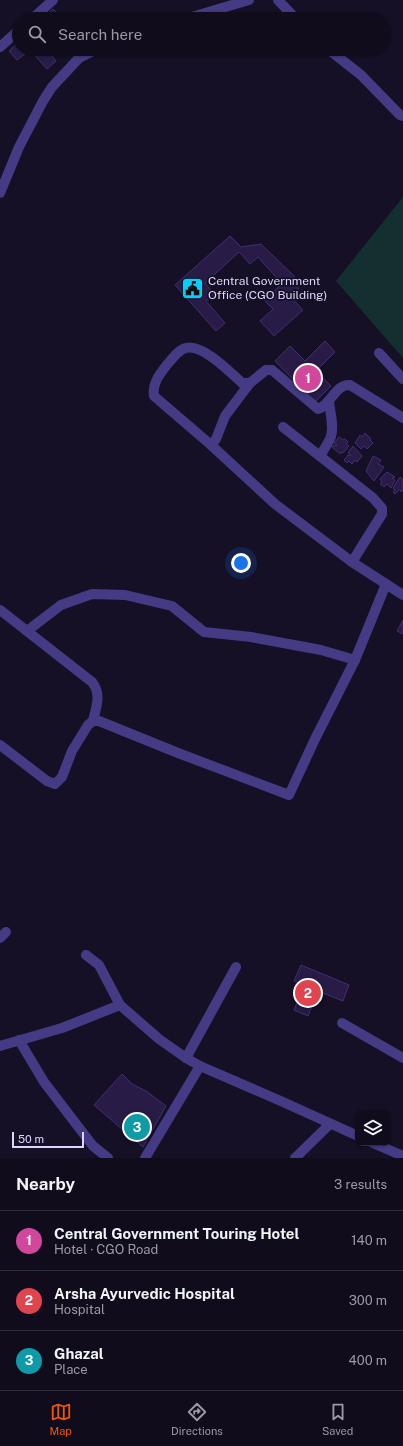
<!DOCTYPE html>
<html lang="en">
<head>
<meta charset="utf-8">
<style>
	:root { --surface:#100c1c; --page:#1e1a29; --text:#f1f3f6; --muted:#9c9ba3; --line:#302c3b; --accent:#ea580c }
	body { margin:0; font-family:"Public Sans",sans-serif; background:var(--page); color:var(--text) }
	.controls { position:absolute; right:12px; bottom:12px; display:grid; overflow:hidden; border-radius:8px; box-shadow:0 1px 3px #0004 }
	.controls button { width:36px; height:36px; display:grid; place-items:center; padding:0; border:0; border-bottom:1px solid var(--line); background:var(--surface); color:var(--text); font:20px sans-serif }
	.scale { position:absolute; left:12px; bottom:10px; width:72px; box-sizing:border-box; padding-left:4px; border:2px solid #ded5fe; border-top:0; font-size:11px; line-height:14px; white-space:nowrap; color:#ded5fe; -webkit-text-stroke:3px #151026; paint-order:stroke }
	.you { position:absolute; left:241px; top:563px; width:14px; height:14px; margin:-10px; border:3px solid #fff; border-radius:50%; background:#1a73e8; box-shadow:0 0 0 6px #1a73e833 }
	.badge { display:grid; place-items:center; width:26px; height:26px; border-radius:50%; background:var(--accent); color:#fff; font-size:13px; font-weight:700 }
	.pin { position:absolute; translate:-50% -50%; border:2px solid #fff; box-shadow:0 1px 4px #0006 }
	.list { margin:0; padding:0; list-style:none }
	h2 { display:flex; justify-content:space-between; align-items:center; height:52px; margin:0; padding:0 16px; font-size:17px }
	h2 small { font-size:13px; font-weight:400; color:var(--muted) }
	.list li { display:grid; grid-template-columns:26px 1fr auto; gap:12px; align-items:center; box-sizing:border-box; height:60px; padding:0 16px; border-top:1px solid var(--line) }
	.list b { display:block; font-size:15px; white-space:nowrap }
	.list p { margin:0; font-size:13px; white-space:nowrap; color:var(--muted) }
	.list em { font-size:13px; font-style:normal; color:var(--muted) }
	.icon { flex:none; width:22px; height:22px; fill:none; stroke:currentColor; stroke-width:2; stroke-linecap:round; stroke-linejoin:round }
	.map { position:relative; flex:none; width:403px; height:1158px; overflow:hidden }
	.search { position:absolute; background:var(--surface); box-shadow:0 1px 3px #0004; left:12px; right:12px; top:12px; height:44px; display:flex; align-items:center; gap:10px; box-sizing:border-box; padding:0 14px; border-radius:22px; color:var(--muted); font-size:15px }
	.sheet { height:232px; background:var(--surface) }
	nav { display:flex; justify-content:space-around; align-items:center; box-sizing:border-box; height:56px; border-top:1px solid var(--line); background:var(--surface); font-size:11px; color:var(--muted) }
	nav a { display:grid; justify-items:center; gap:2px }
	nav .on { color:var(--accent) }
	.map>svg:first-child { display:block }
	.green { fill:#132f30 }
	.building { fill:#281c47; stroke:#422e72 }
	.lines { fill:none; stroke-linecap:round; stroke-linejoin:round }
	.minor { stroke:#443b84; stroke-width:10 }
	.tertiary { stroke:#443b84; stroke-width:10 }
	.labels { text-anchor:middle; stroke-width:3.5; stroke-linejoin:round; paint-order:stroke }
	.poi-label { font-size:12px; fill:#ded5fe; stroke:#151026; text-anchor:start }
</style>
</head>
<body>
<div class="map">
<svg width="403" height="1158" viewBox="0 0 403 1158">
	<rect width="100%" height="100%" fill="#151026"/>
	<!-- green -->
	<path class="green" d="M403 197V358L336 281Z"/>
	<!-- building -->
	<g class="building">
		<path d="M53 9 63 19H42Z"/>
		<path d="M19 42V49H46L56 61 47 69 30 50 17 60 9 51Z"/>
		<path d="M230 236 241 247 261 244 294 276 299 290 291 297 303 310 274 336 260 321 273 309 264 300 282 284 258 257 250 264 239 252 205 283 214 294 206 301 225 323 216 331 175 285Z"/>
		<path d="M325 341 335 352 316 371 331 386 315 402 275 361 290 346 305 361Z"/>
		<path d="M365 433 371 439 370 440 373 443 367 449 364 446 361 449 355 443 360 435 362 437Z"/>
		<path d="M339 437 343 440 345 439 348 442 346 444 349 446 343 453 341 452 340 454 332 447 334 445 335 446 337 445 334 443Z"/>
		<path d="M353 446 362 456 357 462 355 460 352 464 349 461 347 463 344 460 348 455 349 456 351 455 348 453Z"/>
		<path d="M373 456 381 460 378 464 384 467 374 481 366 471Z"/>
		<path d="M387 472 395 477 392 478 395 480 391 488 387 484 384 487 380 484 382 482 380 479Z"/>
		<path d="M400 477 403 480V490L401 492 400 489 395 494 393 492 395 490 393 488Z"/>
		<path d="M403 620V634L397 631Z"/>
		<path d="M301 965 349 985 343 1001 318 991 308 1016 294 1010 304 985 294 981Z"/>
		<path d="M122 1074 132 1084 146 1091 166 1106 143 1147 94 1105Z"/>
	</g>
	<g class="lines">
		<!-- minor -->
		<g class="minor">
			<path d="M278 0 296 19"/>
			<path d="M32 19 53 0"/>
			<path d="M0 47 19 30"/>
			<path d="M328 49 361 75 400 115 403 116"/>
			<path d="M379 353 403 379"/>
			<path d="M403 418 350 385C335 384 331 405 318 409L272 370H266L250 383H242C230 372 203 344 186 348 179 349 171 360 166 366 159 375 152 384 154 396L211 445 275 504 352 562 403 595"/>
			<path d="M283 427 373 498 382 508V514L352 562"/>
			<path d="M211 445 216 439 225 416 250 383"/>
			<path d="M320 456C323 451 327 445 330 439 335 428 330 413 329 401"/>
			<path d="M0 610 92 682C102 694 96 707 93 721"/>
			<path d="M27 631 61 605 92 594 125 595 172 606 204 632 251 637 321 650 355 660"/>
			<path d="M0 745 47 781 55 784 62 777 72 751 88 725 93 721H99L178 753 289 795 315 739 355 660 386 584"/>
			<path d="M0 938 6 932"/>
			<path d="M86 955 99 965 120 1005 159 1039 186 1058 200 1066 283 1102 358 1136"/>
			<path d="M342 1023 403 1058"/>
			<path d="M19 1040 44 1082 93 1146 108 1158"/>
			<path d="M0 1046 62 1028 120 1005"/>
			<path d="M186 1058 236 967"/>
			<path d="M373 1143 403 1156"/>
			<path d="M145 1158 200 1066"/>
			<path d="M295 1158 330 1124"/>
		</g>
		<!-- tertiary -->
		<g class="tertiary">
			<path d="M185 19 249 0"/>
			<path d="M0 193 19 147 43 101 52 87 79 58 97 49"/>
		</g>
	</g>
	<!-- icons -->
	<defs>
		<symbol id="civic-square" viewBox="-11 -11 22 22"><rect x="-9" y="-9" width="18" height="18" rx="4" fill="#05cefb" stroke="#151026"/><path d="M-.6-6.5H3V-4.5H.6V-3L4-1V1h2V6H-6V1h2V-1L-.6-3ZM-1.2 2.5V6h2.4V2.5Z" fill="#111"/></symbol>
	</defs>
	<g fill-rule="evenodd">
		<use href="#civic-square" x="180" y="276" width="25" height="25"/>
	</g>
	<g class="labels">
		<!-- poi labels -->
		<g class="poi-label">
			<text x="208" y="285">Central Government<tspan x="208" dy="14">Office (CGO Building)</tspan></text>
		</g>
	</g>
</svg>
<div class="controls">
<button><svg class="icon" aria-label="layers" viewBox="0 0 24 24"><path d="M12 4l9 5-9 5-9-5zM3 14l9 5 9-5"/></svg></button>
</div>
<div class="scale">50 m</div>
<div class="you"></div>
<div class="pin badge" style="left:308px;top:378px;background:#d1479c">1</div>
<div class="pin badge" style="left:308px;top:993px;background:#e0444e">2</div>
<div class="pin badge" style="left:137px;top:1127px;background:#0f9aa8">3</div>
<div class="search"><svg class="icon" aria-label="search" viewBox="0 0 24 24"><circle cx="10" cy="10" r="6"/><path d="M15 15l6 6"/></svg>Search here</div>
</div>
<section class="sheet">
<h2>Nearby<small>3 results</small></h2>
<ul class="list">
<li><span class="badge" style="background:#d1479c">1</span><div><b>Central Government Touring Hotel</b><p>Hotel · CGO Road</p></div><em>140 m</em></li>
<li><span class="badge" style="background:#e0444e">2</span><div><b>Arsha Ayurvedic Hospital</b><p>Hospital</p></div><em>300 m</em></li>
<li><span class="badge" style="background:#0f9aa8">3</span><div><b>Ghazal</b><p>Place</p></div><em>400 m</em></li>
</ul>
</section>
<nav>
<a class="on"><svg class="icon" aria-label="map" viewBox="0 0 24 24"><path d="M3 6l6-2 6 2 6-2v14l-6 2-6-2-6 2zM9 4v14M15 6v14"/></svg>Map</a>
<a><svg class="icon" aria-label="directions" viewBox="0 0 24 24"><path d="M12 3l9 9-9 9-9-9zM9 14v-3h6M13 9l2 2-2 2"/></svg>Directions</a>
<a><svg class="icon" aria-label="saved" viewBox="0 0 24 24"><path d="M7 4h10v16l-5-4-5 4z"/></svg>Saved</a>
</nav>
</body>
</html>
